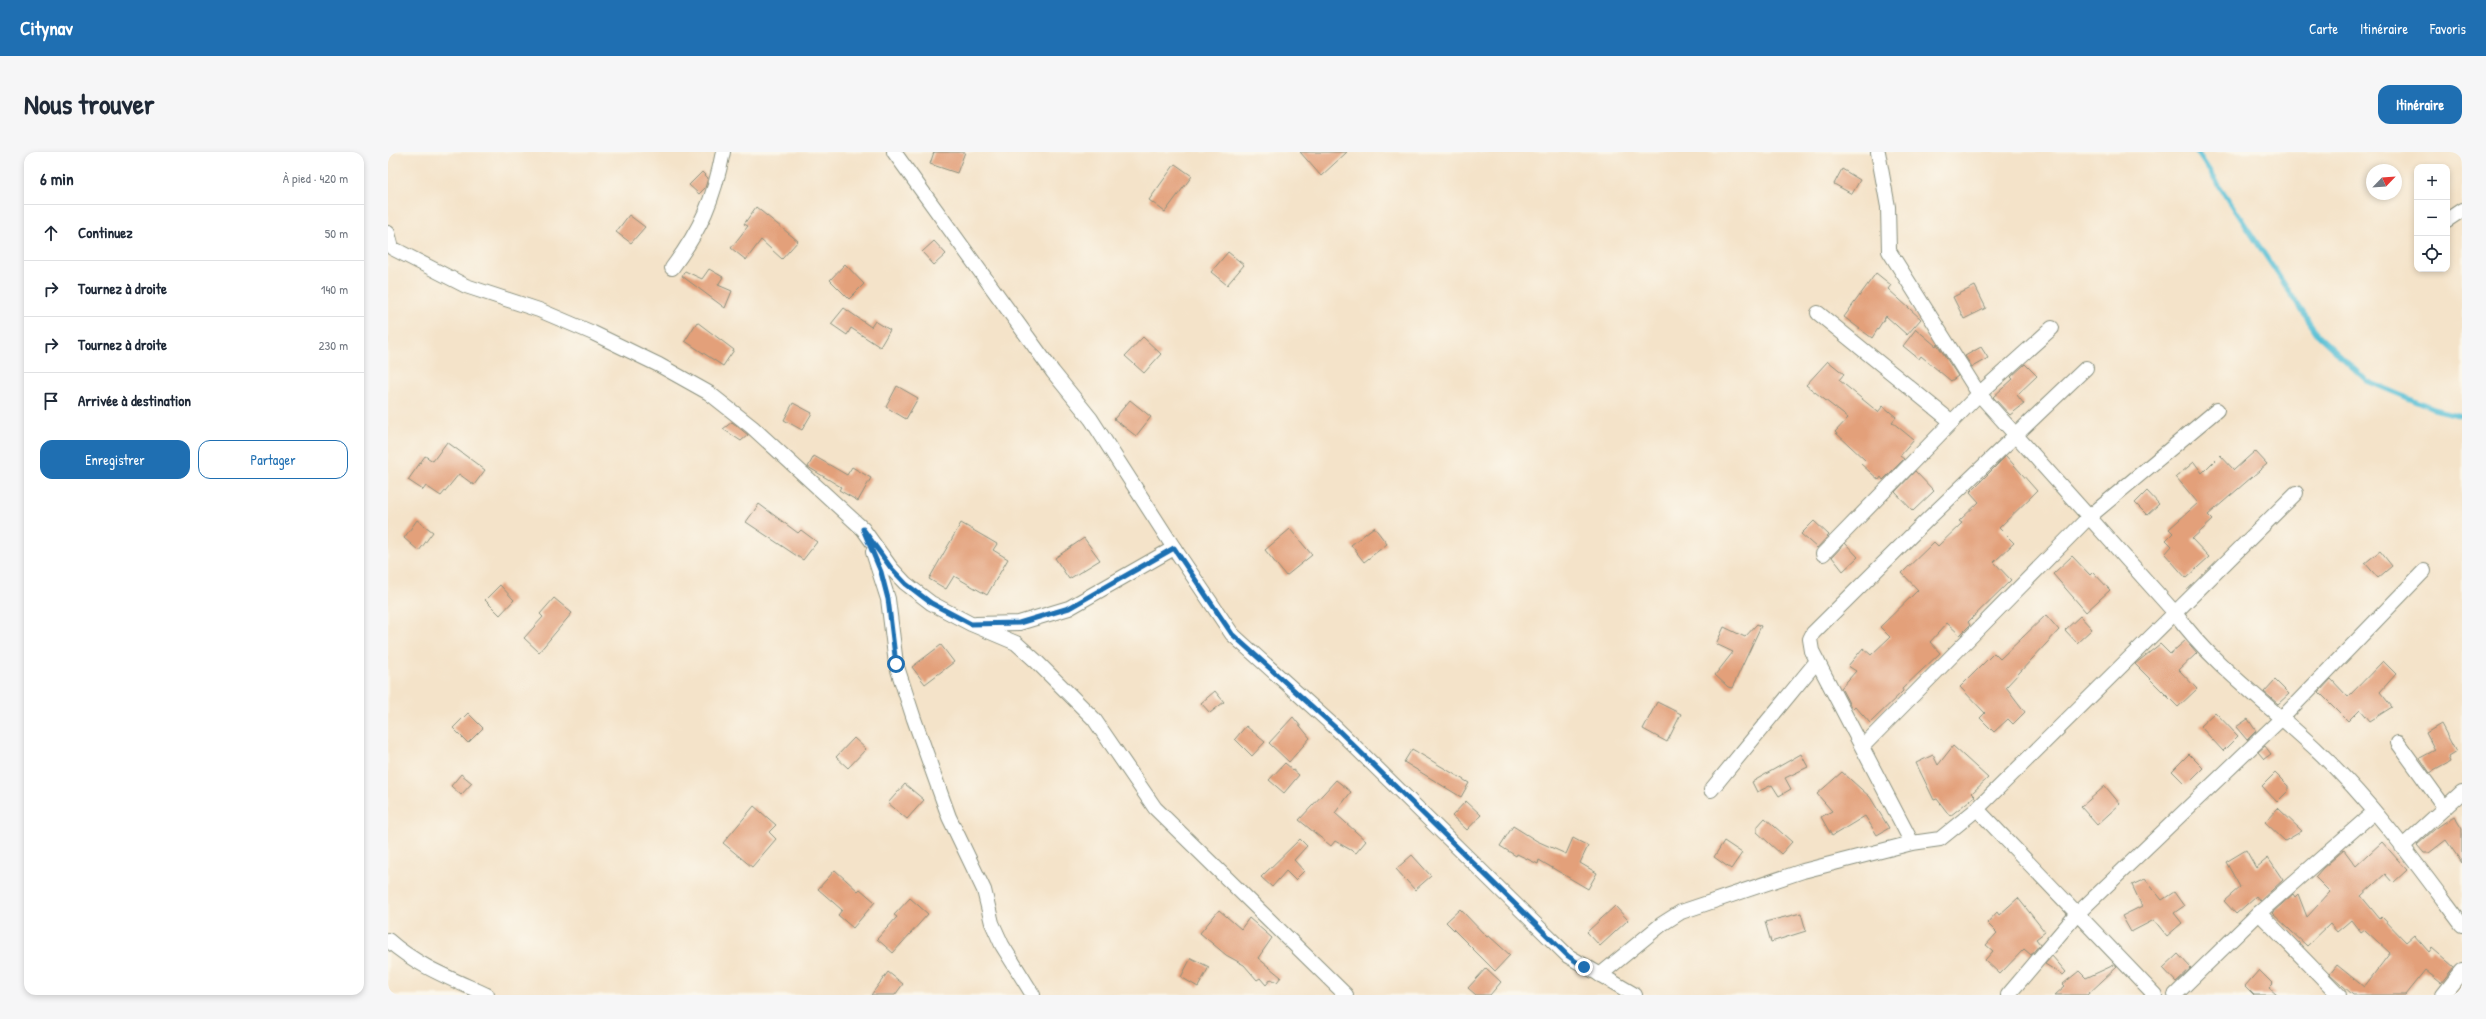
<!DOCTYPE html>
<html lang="fr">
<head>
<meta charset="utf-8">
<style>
	:root { --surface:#fff; --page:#f6f6f7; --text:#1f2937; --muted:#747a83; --line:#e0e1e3; --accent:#1f6fb2 }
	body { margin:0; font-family:"Patrick Hand",sans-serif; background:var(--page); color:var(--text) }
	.controls { position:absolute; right:12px; top:12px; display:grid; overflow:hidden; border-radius:8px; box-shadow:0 2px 6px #0003 }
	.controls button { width:36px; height:36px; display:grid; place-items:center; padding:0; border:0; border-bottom:1px solid var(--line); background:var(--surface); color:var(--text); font:20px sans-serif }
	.compass { position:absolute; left:1978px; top:12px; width:36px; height:36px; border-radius:50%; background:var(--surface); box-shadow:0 2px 6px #0003; rotate:65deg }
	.stop { position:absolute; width:12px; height:12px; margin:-9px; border:3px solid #1f6fb2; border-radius:50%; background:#fff }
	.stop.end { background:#1f6fb2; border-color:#fff; box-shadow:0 1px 4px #0008 }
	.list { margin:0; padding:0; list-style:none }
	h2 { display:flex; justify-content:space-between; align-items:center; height:52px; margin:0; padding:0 16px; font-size:17px }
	h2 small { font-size:13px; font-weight:400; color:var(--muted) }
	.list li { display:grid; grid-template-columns:26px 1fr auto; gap:12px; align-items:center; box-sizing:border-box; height:56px; padding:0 16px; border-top:1px solid var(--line) }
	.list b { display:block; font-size:15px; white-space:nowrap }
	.list em { font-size:13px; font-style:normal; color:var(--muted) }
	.actions { display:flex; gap:8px; padding:12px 16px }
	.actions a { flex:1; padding:9px 0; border:1px solid var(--accent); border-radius:12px; text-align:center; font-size:14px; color:var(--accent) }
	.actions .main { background:var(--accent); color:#fff }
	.icon { flex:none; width:22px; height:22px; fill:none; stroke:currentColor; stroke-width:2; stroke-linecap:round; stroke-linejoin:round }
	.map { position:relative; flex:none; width:2074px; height:843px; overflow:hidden; border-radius:12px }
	header { display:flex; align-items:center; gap:24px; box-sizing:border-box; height:56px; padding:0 20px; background:var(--accent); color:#fff }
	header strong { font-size:19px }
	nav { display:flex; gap:22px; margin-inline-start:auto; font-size:14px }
	.intro { display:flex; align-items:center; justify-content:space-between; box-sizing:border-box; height:96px; padding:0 24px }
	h1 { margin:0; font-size:28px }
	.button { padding:10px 18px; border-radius:12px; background:var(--accent); color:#fff; font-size:14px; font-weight:700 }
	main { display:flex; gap:24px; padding:0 24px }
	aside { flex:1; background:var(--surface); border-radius:12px; box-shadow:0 2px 6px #0003 }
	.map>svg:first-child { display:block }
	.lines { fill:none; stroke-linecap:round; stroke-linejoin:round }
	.stream { stroke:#59c0d6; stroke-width:5 }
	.building { fill:#e3a07a }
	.street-casing { stroke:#8a907e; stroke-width:16 }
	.street { stroke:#fff; stroke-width:14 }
	.route { stroke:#1f6fb2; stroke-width:5 }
</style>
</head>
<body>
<header>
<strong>Citynav</strong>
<nav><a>Carte</a><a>Itinéraire</a><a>Favoris</a></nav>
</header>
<div class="intro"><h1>Nous trouver</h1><a class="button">Itinéraire</a></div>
<main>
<aside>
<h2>6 min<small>À pied · 420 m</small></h2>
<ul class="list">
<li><svg class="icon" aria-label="ahead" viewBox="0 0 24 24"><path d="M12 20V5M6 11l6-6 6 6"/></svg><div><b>Continuez</b></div><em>50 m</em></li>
<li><svg class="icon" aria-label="right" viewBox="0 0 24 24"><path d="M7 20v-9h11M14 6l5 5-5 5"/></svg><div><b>Tournez à droite</b></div><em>140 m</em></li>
<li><svg class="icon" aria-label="right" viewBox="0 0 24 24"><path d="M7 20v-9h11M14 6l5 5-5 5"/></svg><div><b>Tournez à droite</b></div><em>230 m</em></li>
<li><svg class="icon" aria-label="arrive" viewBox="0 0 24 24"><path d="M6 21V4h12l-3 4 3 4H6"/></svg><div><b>Arrivée à destination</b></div></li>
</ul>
<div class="actions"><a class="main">Enregistrer</a><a>Partager</a></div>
</aside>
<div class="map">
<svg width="2074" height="843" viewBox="0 0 2074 843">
	<rect width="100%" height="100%" fill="#fbf7ec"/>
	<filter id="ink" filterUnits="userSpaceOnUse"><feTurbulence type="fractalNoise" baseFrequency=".025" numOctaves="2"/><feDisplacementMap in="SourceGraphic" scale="8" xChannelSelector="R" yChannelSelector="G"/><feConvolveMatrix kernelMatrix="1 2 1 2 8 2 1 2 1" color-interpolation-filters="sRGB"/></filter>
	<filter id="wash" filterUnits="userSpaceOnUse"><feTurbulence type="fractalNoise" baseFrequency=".012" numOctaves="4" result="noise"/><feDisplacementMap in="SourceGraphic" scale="16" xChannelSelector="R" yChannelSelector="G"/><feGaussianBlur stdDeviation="0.9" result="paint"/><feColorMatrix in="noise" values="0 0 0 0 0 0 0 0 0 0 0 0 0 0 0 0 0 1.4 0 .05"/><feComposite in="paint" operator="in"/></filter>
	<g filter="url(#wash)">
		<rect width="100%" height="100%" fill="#f4e3c9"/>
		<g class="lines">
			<!-- stream -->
			<path class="stream" d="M1809 0 1930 183 1979 229 2046 257 2074 264"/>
		</g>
		<g id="blocks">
			<!-- building -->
			<g class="building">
				<path d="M546 0H577L569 21 542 12Z"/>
				<path d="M912 0H959L933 24Z"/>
				<path d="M787 12 804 24 777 60 761 48Z"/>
				<path d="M1454 17 1472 28 1464 42 1446 32Z"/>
				<path d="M314 20 320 26 317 36 311 42 301 33Z"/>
				<path d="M368 55 410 89 394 107 373 88 358 108 343 96 360 74 356 72Z"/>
				<path d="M241 63 257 75 243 91 228 80Z"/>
				<path d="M546 89 558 102 546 113 534 100Z"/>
				<path d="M840 100 856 113 839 133 823 120Z"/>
				<path d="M457 112 476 132 461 147 442 128Z"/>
				<path d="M321 117 335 125 330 133 344 139 337 156 294 124 297 119 314 127Z"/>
				<path d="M1488 121 1503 133 1500 137 1533 167 1519 183 1498 164 1484 186 1456 165Z"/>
				<path d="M1587 134 1598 156 1576 167 1565 145Z"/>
				<path d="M456 156 483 175 487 169 502 178 492 195 463 176 459 183 443 172Z"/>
				<path d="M309 170 346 198 335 214 297 189Z"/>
				<path d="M1528 177 1548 194 1549 192 1570 224 1563 229 1533 204 1531 207 1515 194Z"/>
				<path d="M755 185 773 202 756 221 737 204Z"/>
				<path d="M1593 195 1600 206 1584 215 1577 204Z"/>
				<path d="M1440 209 1456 222 1451 228 1490 260 1495 254 1508 265 1504 270 1526 288 1512 304 1516 307 1495 328 1493 325 1491 328 1473 312 1477 308 1447 280 1460 266 1418 233Z"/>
				<path d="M1637 212 1649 224 1629 243 1636 252 1622 263 1605 245 1625 227 1623 225Z"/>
				<path d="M509 234 530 246 518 267 498 255Z"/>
				<path d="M742 248 763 265 748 284 726 267Z"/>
				<path d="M405 251 424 261 414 278 396 268Z"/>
				<path d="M344 270 360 283 353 289 335 277Z"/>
				<path d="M59 290 97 318 86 333 71 322 53 344 38 334 35 338 20 328 37 304 45 309Z"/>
				<path d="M1867 299 1879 312 1820 363 1825 368 1804 387 1821 405 1798 426 1777 402 1784 394 1778 388 1785 381 1781 377 1810 351 1788 325 1806 310 1814 321 1832 303 1846 318Z"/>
				<path d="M426 304 459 323 464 315 483 326 470 349 451 338 453 335 420 315Z"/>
				<path d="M1618 304 1649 339 1611 376 1626 391 1606 410 1623 428 1580 470 1582 473 1572 483 1559 471 1542 490 1552 501 1514 537 1515 539 1482 571 1467 554 1464 557 1463 555 1453 536 1468 519 1460 514 1475 496 1483 503 1502 485 1492 475 1530 438 1514 421 1546 390 1550 394 1574 371 1571 369 1591 350 1582 340Z"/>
				<path d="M1527 319 1546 339 1525 359 1507 340Z"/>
				<path d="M1759 339 1771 352 1759 363 1747 351Z"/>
				<path d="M371 352 410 381 413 378 429 390 415 408 358 370Z"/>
				<path d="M29 368 45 380 31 399 16 386Z"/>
				<path d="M1426 369 1441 383 1429 396 1413 382Z"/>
				<path d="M573 371 609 392 605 398 620 407 599 443 566 424 558 437 541 427Z"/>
				<path d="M986 375 999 392 976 410 963 393Z"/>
				<path d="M902 377 924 403 898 424 877 398Z"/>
				<path d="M696 386 712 408 681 427 667 406Z"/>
				<path d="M1457 391 1470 405 1455 419 1444 405Z"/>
				<path d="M1992 399 2004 414 1990 426 1977 411Z"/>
				<path d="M1684 404 1702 423 1705 420 1722 438 1698 460 1665 422Z"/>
				<path d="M112 433 126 448 112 463 97 448Z"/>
				<path d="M166 446 184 461 151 500 136 486 155 465 152 462Z"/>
				<path d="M1658 463 1671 478 1618 535 1637 560 1625 572 1620 567 1606 580 1592 566 1597 561 1572 535 1606 501 1612 507Z"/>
				<path d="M1692 464 1704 477 1689 491 1677 478Z"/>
				<path d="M1369 472 1373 474 1344 536 1340 535 1327 523 1345 500 1328 492 1336 475 1357 485Z"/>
				<path d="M1798 488 1809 501 1791 518 1809 537 1790 555 1747 512 1772 492 1782 502Z"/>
				<path d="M553 493 566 510 537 532 524 515Z"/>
				<path d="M1995 509 2008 522 1992 540 2004 555 1982 569 1972 557 1960 569 1931 540 1943 527 1960 545Z"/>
				<path d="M1887 528 1901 542 1890 552 1876 540Z"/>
				<path d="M827 539 836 550 822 561 813 551Z"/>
				<path d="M1269 550 1293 562 1279 590 1255 577Z"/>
				<path d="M1827 560 1850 584 1835 599 1812 574Z"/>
				<path d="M80 561 95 576 80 591 65 576Z"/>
				<path d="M905 565 922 586 901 610 881 591Z"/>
				<path d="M1860 567 1868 579 1859 588 1848 575Z"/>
				<path d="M2053 572 2068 600 2060 605 2062 610 2042 621 2032 606 2047 598 2038 581Z"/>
				<path d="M858 574 877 590 864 604 847 587Z"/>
				<path d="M466 586 478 597 460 616 448 605Z"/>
				<path d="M1565 594 1600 626 1584 641 1587 644 1562 664 1549 647 1546 648 1528 611 1545 603 1550 613Z"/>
				<path d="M1877 594 1883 602 1876 607 1870 600Z"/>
				<path d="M1024 597 1081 631 1073 645 1016 610Z"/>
				<path d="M1413 602 1420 615 1397 626 1403 637 1391 644 1384 633 1369 640 1364 630Z"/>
				<path d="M1801 602 1815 616 1798 633 1784 619Z"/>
				<path d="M897 611 911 623 896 641 881 628Z"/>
				<path d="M1454 620 1482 645 1501 676 1489 683 1477 664 1444 684 1433 665 1444 659 1429 642Z"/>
				<path d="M1887 621 1900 634V639L1889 650 1874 634Z"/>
				<path d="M73 622 84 631 73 643 63 634Z"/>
				<path d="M948 628 963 640 947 661 978 689 968 701 947 689 943 694 911 668Z"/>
				<path d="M517 632 536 648 519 667 500 651Z"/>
				<path d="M1717 634 1732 652 1709 673 1693 655Z"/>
				<path d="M1078 649 1093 663 1079 678 1064 664Z"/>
				<path d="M366 654 388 673 381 680 388 687 364 715 335 691Z"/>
				<path d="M1890 656 1914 679 1897 689 1877 670Z"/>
				<path d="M2066 664 2074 677V711L2058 688 2041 701H2036L2029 693 2047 677Z"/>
				<path d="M1377 666 1404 690 1393 702 1369 680V675Z"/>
				<path d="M1125 674 1149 689 1178 702 1185 686 1200 694 1192 711 1209 721 1200 737 1151 708 1150 712 1129 702 1128 704 1112 694Z"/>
				<path d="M912 687 919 694 906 708 916 719 907 728 898 719 884 735 873 725Z"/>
				<path d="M1336 689 1354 701 1343 717 1326 705Z"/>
				<path d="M1994 690 2019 718 2005 731 1997 722 1973 744 1992 767 1994 765 2018 790 2026 783 2041 800 2044 796 2066 815 2053 831 2037 818 2017 843H1965L1942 822 1949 813 1976 835 2002 801 1977 778 1973 781 1963 768 1949 780 1942 772 1919 794 1884 761 1905 742 1907 745 1910 742 1919 765 1942 740 1927 725 1935 716 1956 698 1968 714Z"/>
				<path d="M1858 698 1868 716 1880 706 1895 728 1872 749 1868 744 1848 762 1836 749 1852 735 1838 710Z"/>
				<path d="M1024 703 1043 724 1027 738 1008 717Z"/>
				<path d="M447 718 470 739 472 737 487 750 465 776 450 763 454 758 430 737Z"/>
				<path d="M1757 727 1774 748 1786 740 1796 754 1786 761 1794 771 1779 784 1766 768 1743 780 1734 764 1754 754 1744 733Z"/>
				<path d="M522 746 540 762 505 801 489 787 509 765 506 763Z"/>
				<path d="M1630 746 1657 780 1648 787 1652 792 1643 803 1636 797 1612 822 1597 808 1605 799 1598 793 1609 781 1599 771 1609 760 1611 763Z"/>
				<path d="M1227 754 1240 768 1212 794 1199 780Z"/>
				<path d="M1072 757 1099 785 1101 784 1122 803 1107 819 1058 770Z"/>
				<path d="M831 758 853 777 861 766 884 786 870 806 893 825 889 830 883 827 878 833 872 826 869 828 856 813 838 803 812 781Z"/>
				<path d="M1413 761 1418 779 1383 790 1377 770Z"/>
				<path d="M1790 802 1803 816 1788 830 1775 816Z"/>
				<path d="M1664 804 1678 820 1675 823 1657 812Z"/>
				<path d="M803 806 821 815 810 835 793 825Z"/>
				<path d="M1726 813 1729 815 1699 843H1667L1677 834 1675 832 1691 819 1698 826Z"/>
				<path d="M1098 816 1113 830 1102 843H1088L1080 836Z"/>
				<path d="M1871 818 1885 832 1881 836 1889 843H1866L1857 834Z"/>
				<path d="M500 820 515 832 507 843H483Z"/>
			</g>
		</g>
	</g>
	<g filter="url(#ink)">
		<use href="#blocks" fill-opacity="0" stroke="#8a907e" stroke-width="1"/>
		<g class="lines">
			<defs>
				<g id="street">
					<path d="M506 0 665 220 703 267 786 396 844 482 949 577 1180 804 1247 843"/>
					<path d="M1490 0 1500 55 1501 99 1591 242 1787 461C1826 515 1883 554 1931 600 1985 651 2030 714 2074 773"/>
					<path d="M2059 68 2074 58"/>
					<path d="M0 81 4 96 78 134 151 158 205 181 271 213 321 241 364 275 475 377 503 416 517 431 543 451 583 472 628 491 648 509 706 567 767 656 958 843"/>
					<path d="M284 116C313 77 326 47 335 0"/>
					<path d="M1430 161 1564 270"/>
					<path d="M485 400 500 447 508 512 526 567 561 665 596 738 604 771 614 793 645 843"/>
					<path d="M1435 402 1591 242 1664 176"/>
					<path d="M588 472 631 471 681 456 786 396"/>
					<path d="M2010 591 2057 656"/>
					<path d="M1475 594 1701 365 1829 258"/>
					<path d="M1323 638 1429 509"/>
					<path d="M1589 657 1767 843"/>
					<path d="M1524 691 1424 499 1422 487 1425 481 1540 367 1698 216"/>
					<path d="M2014 695 2074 640"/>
					<path d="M1871 761 1951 843"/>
					<path d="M0 788C29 814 64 827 99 843"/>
					<path d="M1212 823 1274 772 1293 760 1415 719 1524 691 1552 687 1589 657 1908 341"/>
					<path d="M1620 843 1689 762 1894 566 2036 419"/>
					<path d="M1787 843 1871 761 1986 660"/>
					<path d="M2055 843 2074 819"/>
				</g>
			</defs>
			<!-- street casing -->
			<use href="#street" class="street-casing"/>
			<!-- street -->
			<use href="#street" class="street"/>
		</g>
	</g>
	<g class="lines" filter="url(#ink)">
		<!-- route -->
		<path class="route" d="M508 512 500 447 493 420 475 377 503 416 518 432 543 451 583 472 631 471 681 456 786 396 844 482 949 577 1180 804 1196 815"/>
	</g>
</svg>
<div class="controls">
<button>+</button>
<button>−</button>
<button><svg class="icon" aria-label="locate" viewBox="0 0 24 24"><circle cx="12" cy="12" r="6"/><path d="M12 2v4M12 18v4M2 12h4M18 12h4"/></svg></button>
</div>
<svg class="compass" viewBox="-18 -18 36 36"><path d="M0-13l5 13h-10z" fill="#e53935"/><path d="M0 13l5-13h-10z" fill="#747a83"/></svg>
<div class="stop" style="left:508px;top:512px"></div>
<div class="stop end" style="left:1196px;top:815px"></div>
</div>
</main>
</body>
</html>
